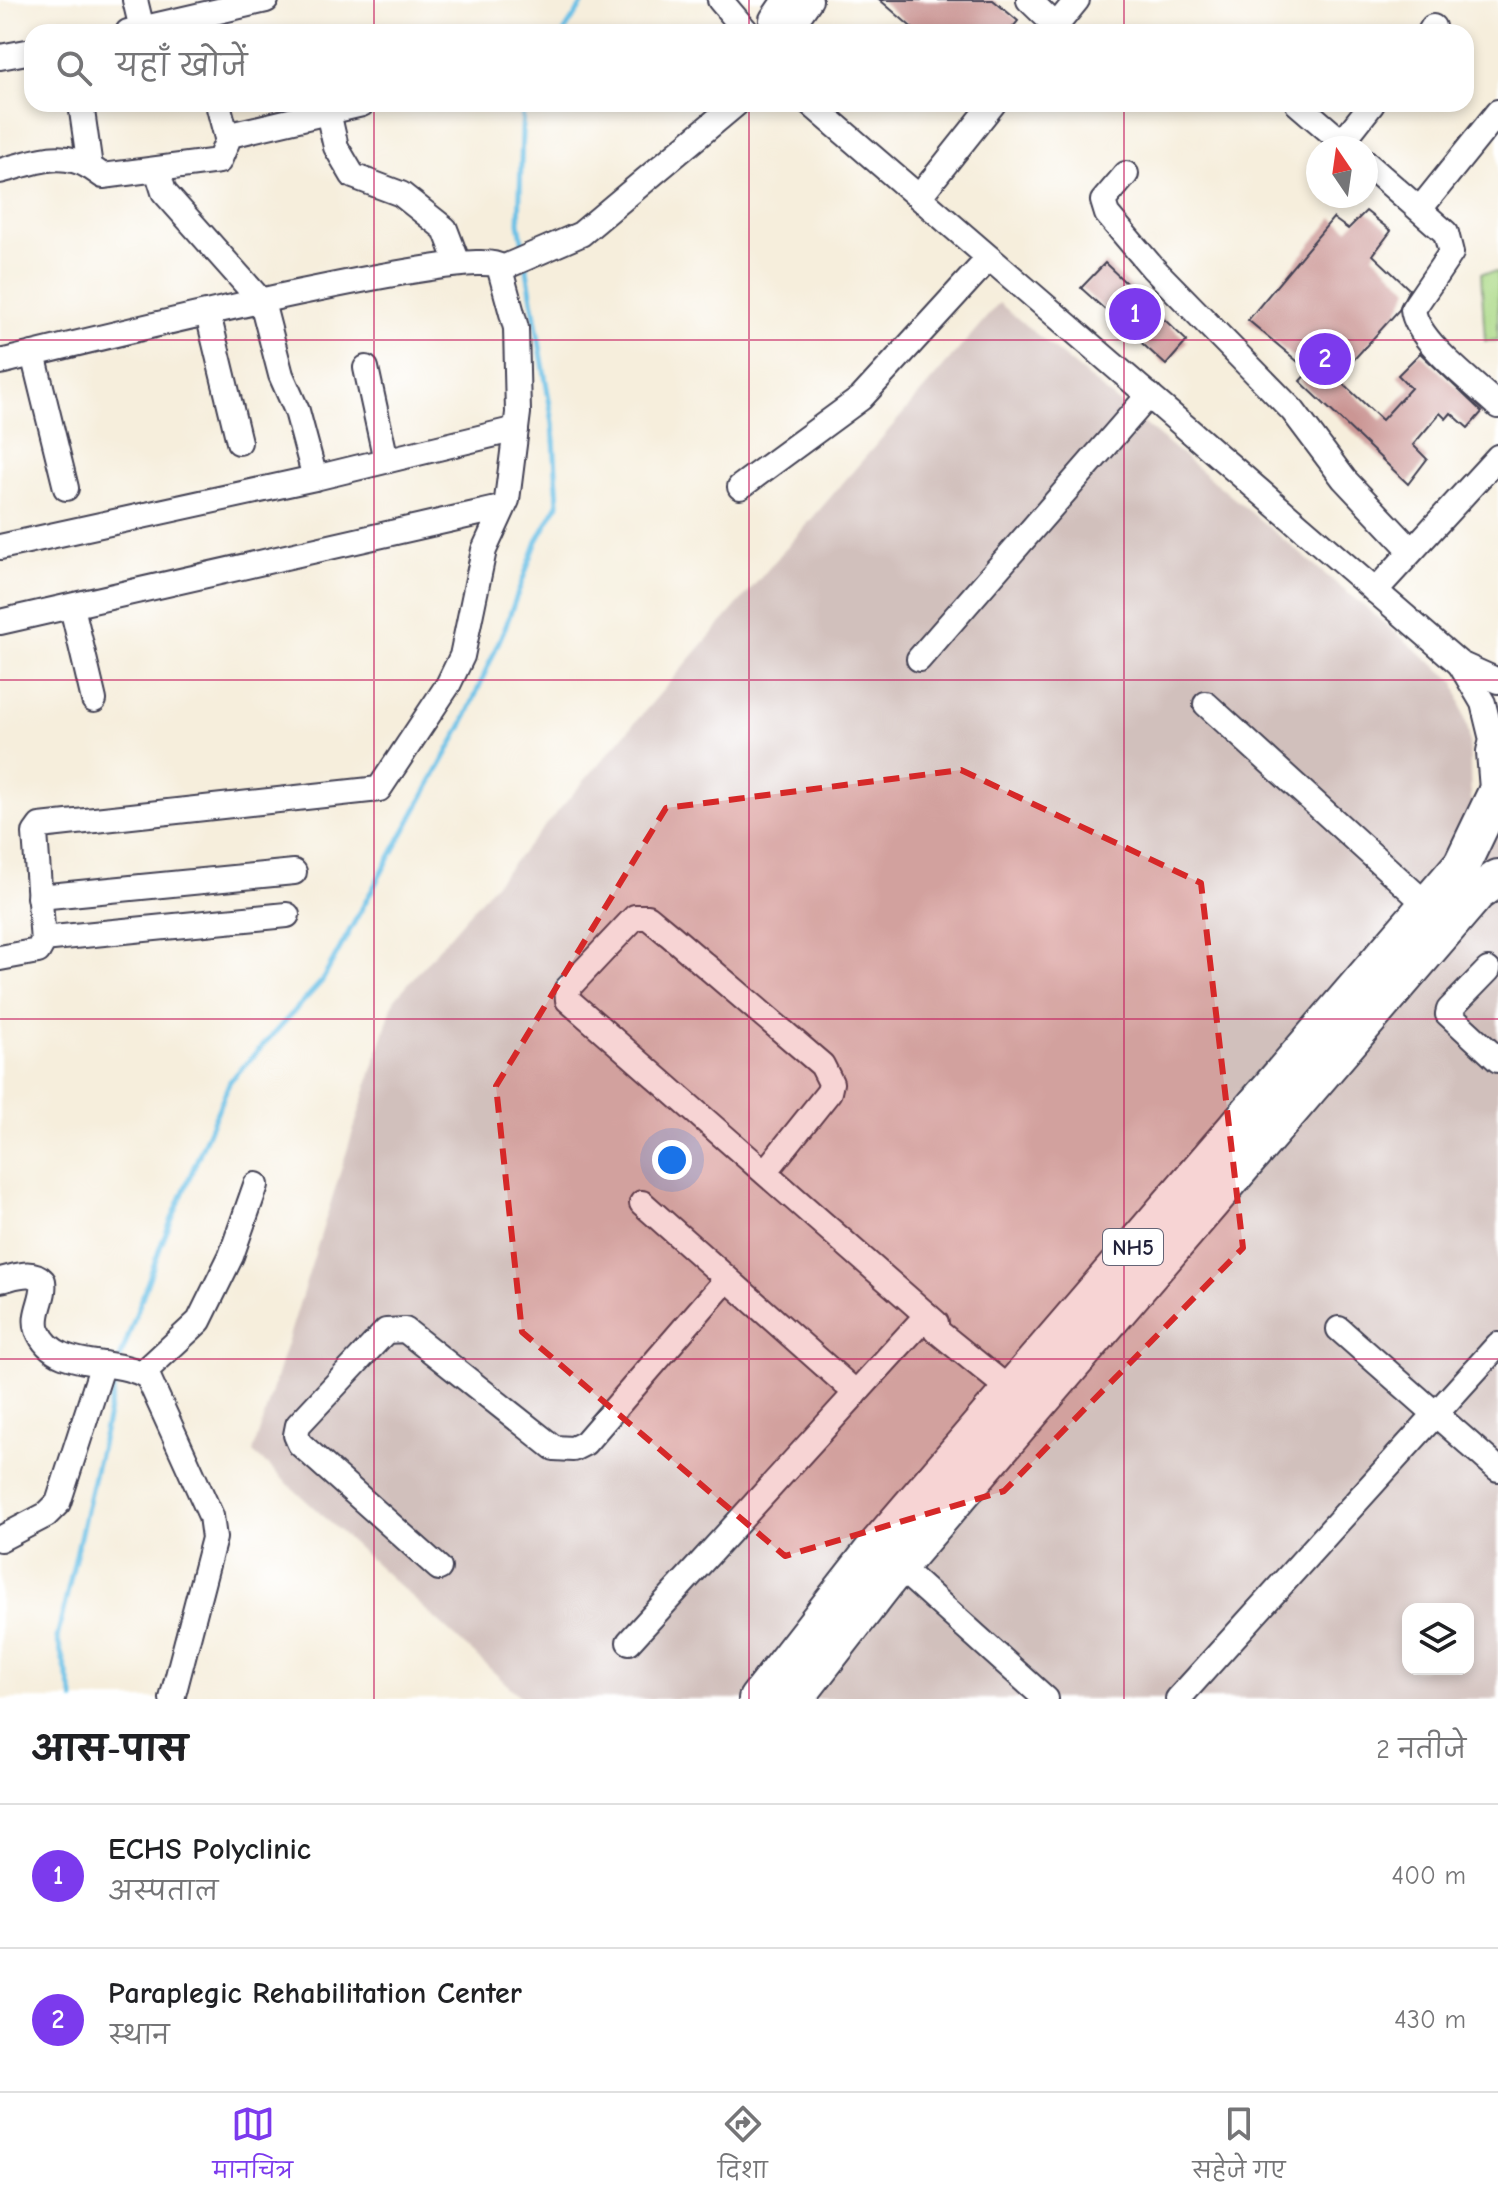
<!DOCTYPE html>
<html lang="hi">
<head>
<meta charset="utf-8">
<style>
	:root { --surface:#fff; --page:#f6f6f6; --text:#202124; --muted:#757577; --line:#e0e0e0; --accent:#7c3aed }
	body { margin:0; font-family:"Comic Neue","Playpen Sans Deva",sans-serif; background:var(--page); color:var(--text) }
	.controls { position:absolute; right:24px; bottom:24px; display:grid; overflow:hidden; border-radius:16px; box-shadow:0 4px 12px #0003 }
	.controls button { width:72px; height:72px; display:grid; place-items:center; padding:0; border:0; border-bottom:2px solid var(--line); background:var(--surface); color:var(--text); font:40px sans-serif }
	.compass { position:absolute; left:1306px; top:136px; width:72px; height:72px; border-radius:50%; background:var(--surface); box-shadow:0 4px 12px #0003; rotate:347deg }
	.you { position:absolute; left:672px; top:1160px; width:28px; height:28px; margin:-20px; border:6px solid #fff; border-radius:50%; background:#1a73e8; box-shadow:0 0 0 12px #1a73e833 }
	.badge { display:grid; place-items:center; width:52px; height:52px; border-radius:50%; background:var(--accent); color:#fff; font-size:26px; font-weight:700 }
	.pin { position:absolute; translate:-50% -50%; border:4px solid #fff; box-shadow:0 2px 8px #0006 }
	.list { margin:0; padding:0; list-style:none }
	h2 { display:flex; justify-content:space-between; align-items:center; height:104px; margin:0; padding:0 32px; font-size:34px }
	h2 small { font-size:26px; font-weight:400; color:var(--muted) }
	.list li { display:grid; grid-template-columns:52px 1fr auto; gap:24px; align-items:center; box-sizing:border-box; height:144px; padding:0 32px; border-top:2px solid var(--line) }
	.list b { display:block; font-size:30px; white-space:nowrap }
	.list p { margin:0; font-size:26px; white-space:nowrap; color:var(--muted) }
	.list em { font-size:26px; font-style:normal; color:var(--muted) }
	.icon { flex:none; width:44px; height:44px; fill:none; stroke:currentColor; stroke-width:2; stroke-linecap:round; stroke-linejoin:round }
	.map { position:relative; flex:none; width:1498px; height:1699px; overflow:hidden }
	.search { position:absolute; background:var(--surface); box-shadow:0 4px 12px #0003; left:24px; right:24px; top:24px; height:88px; display:flex; align-items:center; gap:20px; box-sizing:border-box; padding:0 28px; border-radius:24px; color:var(--muted); font-size:30px }
	.sheet { height:392px; background:var(--surface) }
	nav { display:flex; justify-content:space-around; align-items:center; box-sizing:border-box; height:112px; border-top:2px solid var(--line); background:var(--surface); font-size:22px; color:var(--muted) }
	nav a { display:grid; justify-items:center; gap:4px }
	nav .on { color:var(--accent) }
	.map>svg:first-child { display:block }
	.industrial { fill:#d1c0bc; fill-rule:evenodd }
	.green { fill:#abd986; stroke:#667e60; stroke-width:2 }
	.lines { fill:none; stroke-linecap:round; stroke-linejoin:round }
	.stream { stroke:#68c0e6; stroke-width:5 }
	.building { fill:#cb9694 }
	.minor-casing { stroke:#424153; stroke-width:28 }
	.highway-casing { stroke:#424153; stroke-width:40 }
	.minor { stroke:#fff; stroke-width:24 }
	.highway { stroke:#fff; stroke-width:36 }
	.marked { fill:#d62828; fill-opacity:0.2; stroke:#d62828; stroke-width:6; stroke-dasharray:16 10; stroke-linejoin:round }
	.grid { fill:none; stroke:#c2185b; stroke-width:2; stroke-opacity:0.55 }
	.labels { text-anchor:middle; stroke-width:7; stroke-linejoin:round; paint-order:stroke }
	.shield { fill:#fff; stroke:#646476; stroke-width:2 }
	.shield-label { font-size:22px; font-weight:bold; fill:#22223b }
</style>
</head>
<body>
<div class="map">
<svg width="1498" height="1699" viewBox="0 0 1498 1699">
	<rect width="100%" height="100%" fill="#fff"/>
	<filter id="ink" filterUnits="userSpaceOnUse"><feTurbulence type="fractalNoise" baseFrequency=".0125" numOctaves="2"/><feDisplacementMap in="SourceGraphic" scale="16" xChannelSelector="R" yChannelSelector="G"/><feConvolveMatrix kernelMatrix="1 2 1 2 8 2 1 2 1" color-interpolation-filters="sRGB"/></filter>
	<filter id="wash" filterUnits="userSpaceOnUse"><feTurbulence type="fractalNoise" baseFrequency=".006" numOctaves="4" result="noise"/><feDisplacementMap in="SourceGraphic" scale="32" xChannelSelector="R" yChannelSelector="G"/><feGaussianBlur stdDeviation="1.8" result="paint"/><feColorMatrix in="noise" values="0 0 0 0 0 0 0 0 0 0 0 0 0 0 0 0 0 1.4 0 .05"/><feComposite in="paint" operator="in"/></filter>
	<g filter="url(#wash)">
		<rect width="100%" height="100%" fill="#f6eedc"/>
		<!-- industrial -->
		<path class="industrial" d="M999 303 1455 682 1469 734 1471 799 1498 824V1699H523L253 1452 394 1000ZM1408 1609H1468V1669H1408Z"/>
		<!-- green -->
		<path class="green" d="M1498 272V340L1485 341 1481 273Z"/>
		<g class="lines">
			<!-- stream -->
			<g class="stream">
				<path d="M564 32 585 0"/>
				<path d="M523 104 519 223 524 251"/>
				<path d="M120 1359 161 1245 230 1081 322 981 462 726 506 625 537 541 558 504 553 423 526 264"/>
				<path d="M74 1699 57 1638 116 1379"/>
			</g>
		</g>
		<g id="blocks">
			<!-- building -->
			<g class="building">
				<path d="M880 0H993L1018 21 1009 32H917Z"/>
				<path d="M1366 211 1391 231 1373 255 1409 289 1398 311 1337 378 1382 420 1411 388 1398 375 1420 353 1482 412 1468 428 1451 413 1446 419 1440 413 1413 445 1427 459 1408 484 1300 381 1309 371 1248 320 1333 218 1348 229Z"/>
				<path d="M1105 263 1187 341 1166 365 1081 288Z"/>
			</g>
		</g>
	</g>
	<g filter="url(#ink)">
		<use href="#blocks" fill-opacity="0" stroke="#424153" stroke-width="2"/>
		<g class="lines">
			<defs>
				<g id="minor">
					<path d="M135 0 142 29"/>
					<path d="M720 0 747 32"/>
					<path d="M1029 0 1056 26"/>
					<path d="M128 32 266 0"/>
					<path d="M772 32V19L785 0"/>
					<path d="M776 32 792 26 810 0"/>
					<path d="M1051 32 1077 0"/>
					<path d="M1430 32 1433 27"/>
					<path d="M0 57 32 51"/>
					<path d="M81 104 90 167 103 176 219 161 230 135 362 104"/>
					<path d="M218 104 227 138"/>
					<path d="M811 104 1460 664 1498 681"/>
					<path d="M1298 104 1349 148"/>
					<path d="M328 112 336 147 353 176 401 194 445 229 458 263"/>
					<path d="M1342 142 1372 104"/>
					<path d="M1366 163 1446 233 1451 253 1413 309C1416 341 1474 383 1498 406"/>
					<path d="M157 170 164 192 262 302 281 375 297 411 315 478"/>
					<path d="M0 171C31 163 61 149 90 167"/>
					<path d="M1126 174 1103 201 1107 214 1152 267 1293 411 1344 479 1411 550"/>
					<path d="M919 197 993 104"/>
					<path d="M1420 209 1498 112"/>
					<path d="M500 269 581 234 736 104"/>
					<path d="M208 314 239 442"/>
					<path d="M33 354 66 488"/>
					<path d="M0 362C59 348 473 244 499 266L516 328 518 413 507 500 484 550 462 656 448 685 379 789 40 826 35 833 43 942 38 951 0 958"/>
					<path d="M366 368 386 460"/>
					<path d="M740 487 861 398 989 258"/>
					<path d="M0 547 315 478 516 429"/>
					<path d="M1375 591 1498 457"/>
					<path d="M72 607 94 700"/>
					<path d="M0 622 501 508"/>
					<path d="M919 659 1149 395"/>
					<path d="M1460 664 1483 703 1495 752"/>
					<path d="M1206 704 1427 905"/>
					<path d="M39 897 294 872"/>
					<path d="M43 939 287 915"/>
					<path d="M1488 970 1449 1010 1448 1014 1498 1060"/>
					<path d="M765 1172 829 1092 831 1083 822 1065 671 936 648 917H635L567 989 568 1000C691 1107 813 1215 936 1323V1330L942 1335 1010 1390"/>
					<path d="M642 1203 856 1393"/>
					<path d="M0 1280C15 1277 32 1269 43 1281 46 1298 32 1313 38 1330 54 1373 117 1356 148 1377L211 1516 214 1538 172 1699"/>
					<path d="M1339 1329 1498 1469"/>
					<path d="M143 1373 199 1321 231 1256 256 1185"/>
					<path d="M0 1539 46 1515 58 1503 103 1364"/>
					<path d="M887 1556 1046 1699"/>
					<path d="M439 1568 300 1444 296 1435 298 1425 386 1331 405 1330 554 1448 573 1449 585 1443 727 1279"/>
					<path d="M629 1642 927 1315"/>
					<path d="M1178 1699 1498 1345"/>
				</g>
				<g id="highway">
					<path d="M1498 741 1495 752 1498 789"/>
					<path d="M757 1699 873 1550 1462 864 1498 789"/>
					<path d="M795 1699 893 1573 1477 893 1498 878"/>
				</g>
			</defs>
			<!-- minor casing -->
			<use href="#minor" class="minor-casing"/>
			<!-- highway casing -->
			<use href="#highway" class="highway-casing"/>
			<!-- minor -->
			<use href="#minor" class="minor"/>
			<!-- highway -->
			<use href="#highway" class="highway"/>
		</g>
	</g>
	<!-- marked area -->
	<path class="marked" d="M961 770 1201 883 1243 1248 1004 1491 785 1556 522 1332 496 1086 666 808Z"/>
	<!-- grid -->
	<path class="grid" d="M374 0V32M749 0V32M1124 0V32M374 104V1699M749 104V1699M1124 104V1699M0 340H1498M0 680H1498M0 1019H1498M0 1359H1498"/>
	<g class="labels">
		<!-- shield labels -->
		<rect class="shield" x="1103" y="1229" width="60" height="36" rx="6"/>
		<g class="shield-label">
			<text x="1133" y="1255">NH5</text>
		</g>
	</g>
</svg>
<div class="controls">
<button><svg class="icon" aria-label="layers" viewBox="0 0 24 24"><path d="M12 4l9 5-9 5-9-5zM3 14l9 5 9-5"/></svg></button>
</div>
<svg class="compass" viewBox="-18 -18 36 36"><path d="M0-13l5 13h-10z" fill="#e53935"/><path d="M0 13l5-13h-10z" fill="#757577"/></svg>
<div class="you"></div>
<div class="pin badge" style="left:1135px;top:314px">1</div>
<div class="pin badge" style="left:1325px;top:359px">2</div>
<div class="search"><svg class="icon" aria-label="search" viewBox="0 0 24 24"><circle cx="10" cy="10" r="6"/><path d="M15 15l6 6"/></svg>यहाँ खोजें</div>
</div>
<section class="sheet">
<h2>आस-पास<small>2 नतीजे</small></h2>
<ul class="list">
<li><span class="badge">1</span><div><b>ECHS Polyclinic</b><p>अस्पताल</p></div><em>400 m</em></li>
<li><span class="badge">2</span><div><b>Paraplegic Rehabilitation Center</b><p>स्थान</p></div><em>430 m</em></li>
</ul>
</section>
<nav>
<a class="on"><svg class="icon" aria-label="map" viewBox="0 0 24 24"><path d="M3 6l6-2 6 2 6-2v14l-6 2-6-2-6 2zM9 4v14M15 6v14"/></svg>मानचित्र</a>
<a><svg class="icon" aria-label="directions" viewBox="0 0 24 24"><path d="M12 3l9 9-9 9-9-9zM9 14v-3h6M13 9l2 2-2 2"/></svg>दिशा</a>
<a><svg class="icon" aria-label="saved" viewBox="0 0 24 24"><path d="M7 4h10v16l-5-4-5 4z"/></svg>सहेजे गए</a>
</nav>
</body>
</html>
